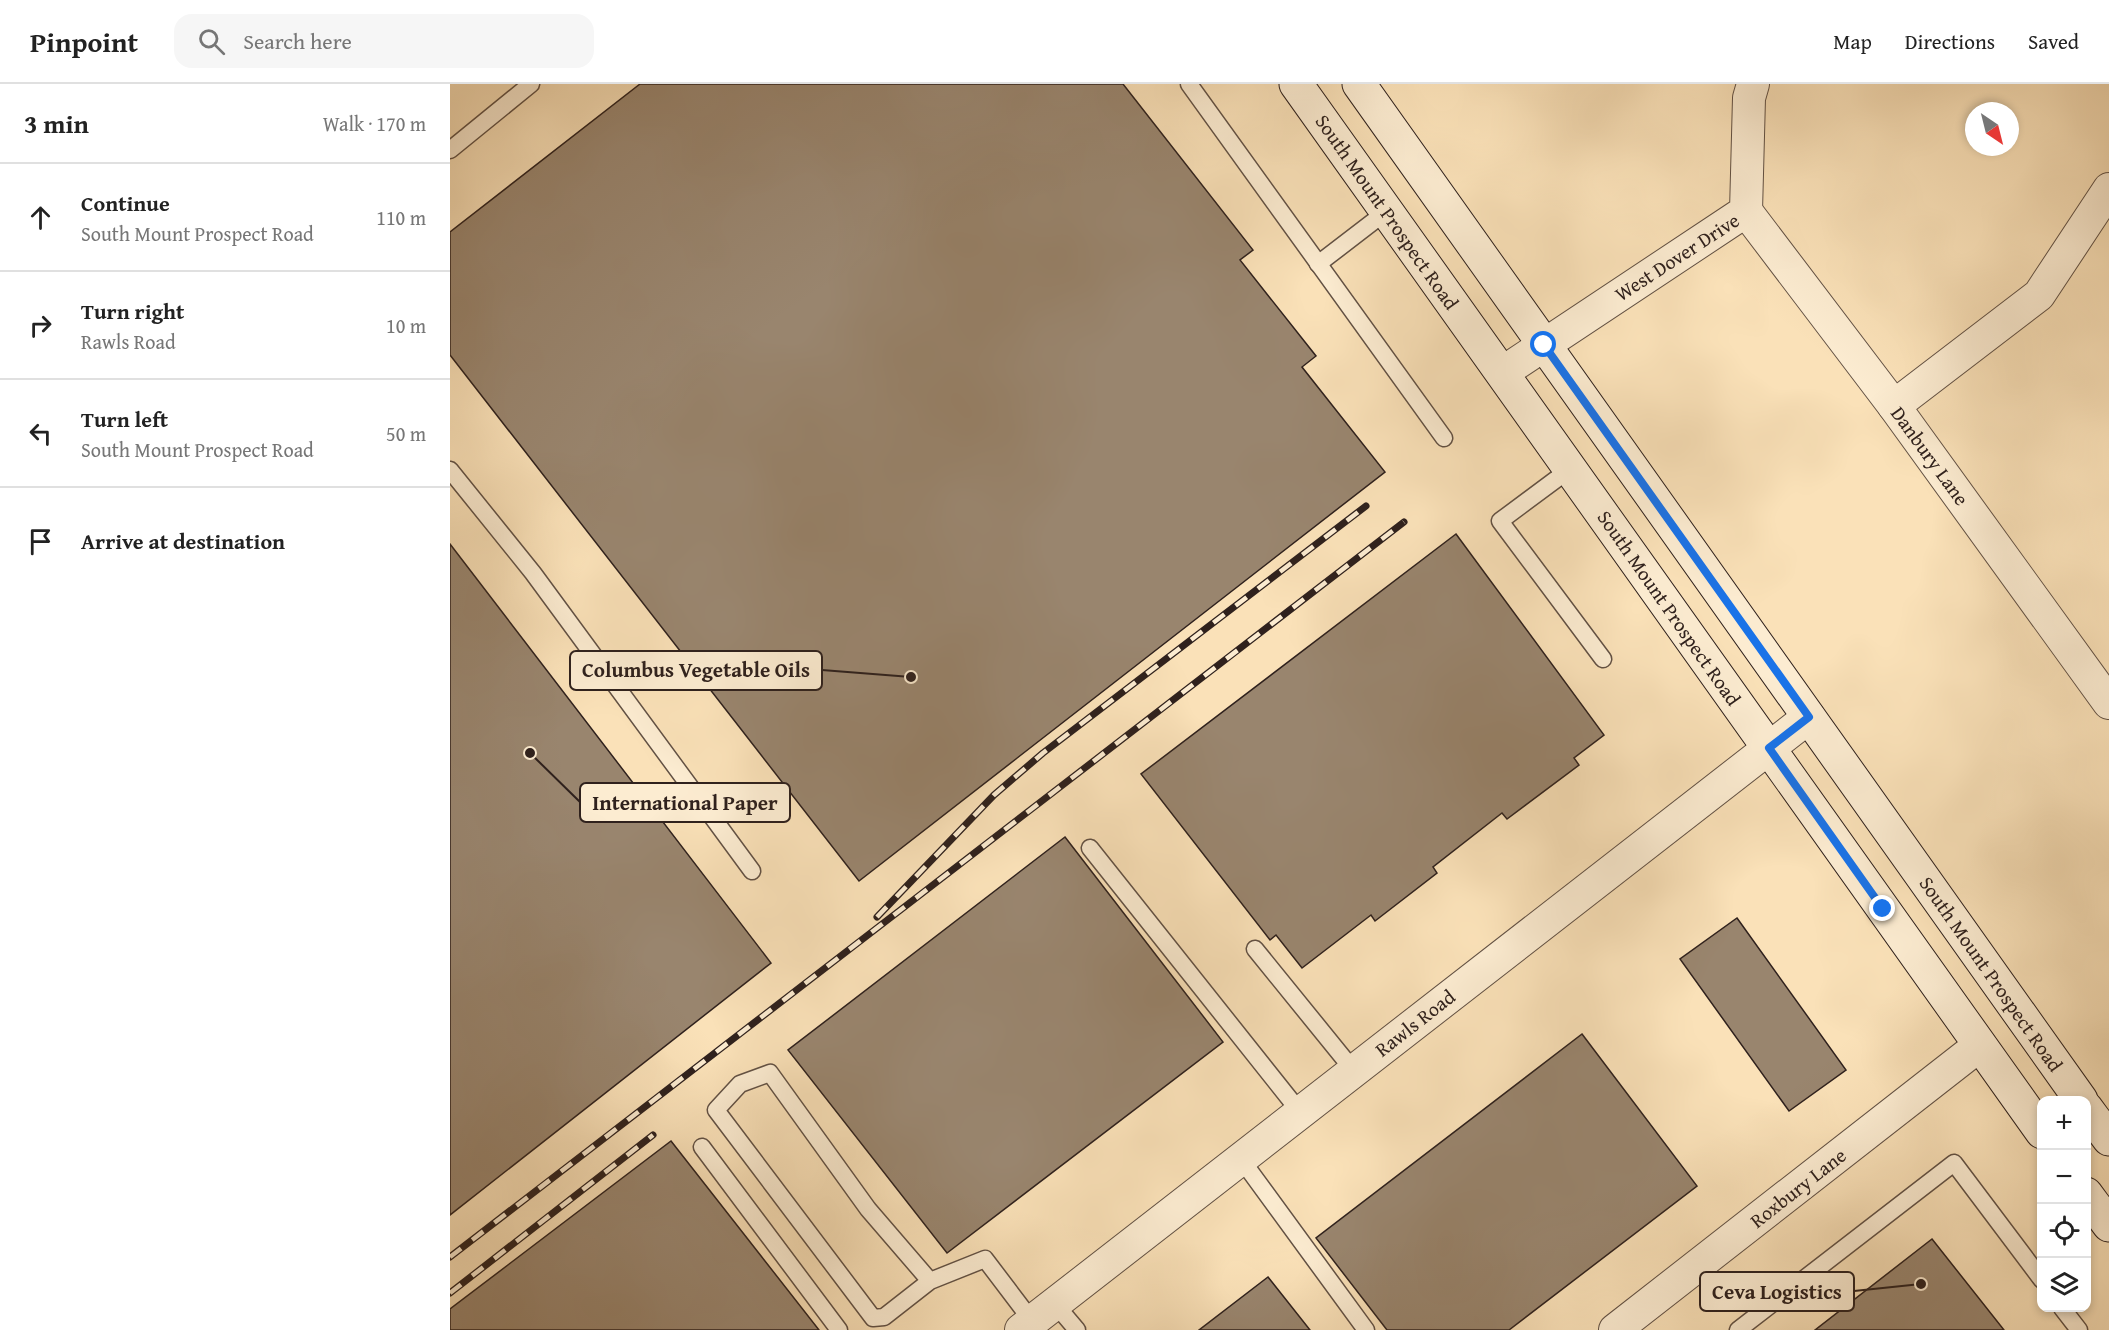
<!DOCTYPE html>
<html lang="en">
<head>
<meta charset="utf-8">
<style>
	:root { --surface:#fff; --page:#f6f6f6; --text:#222; --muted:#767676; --line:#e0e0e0 }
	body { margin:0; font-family:"Gentium Book Plus",serif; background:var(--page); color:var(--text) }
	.controls { position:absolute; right:18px; bottom:18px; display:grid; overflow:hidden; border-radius:12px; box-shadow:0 3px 9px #0003 }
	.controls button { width:54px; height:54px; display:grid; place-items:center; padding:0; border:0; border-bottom:2px solid var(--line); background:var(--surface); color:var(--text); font:30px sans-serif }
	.compass { position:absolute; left:1515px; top:18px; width:54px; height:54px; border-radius:50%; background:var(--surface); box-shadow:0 3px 9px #0003; rotate:145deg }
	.stop { position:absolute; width:18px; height:18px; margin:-14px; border:4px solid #1a73e8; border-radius:50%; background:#fff }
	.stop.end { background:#1a73e8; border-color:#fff; box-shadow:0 2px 6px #0008 }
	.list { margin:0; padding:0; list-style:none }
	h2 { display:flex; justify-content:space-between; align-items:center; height:78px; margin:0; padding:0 24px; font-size:26px }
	h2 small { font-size:20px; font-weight:400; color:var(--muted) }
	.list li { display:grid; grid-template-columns:39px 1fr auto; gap:18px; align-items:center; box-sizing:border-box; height:108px; padding:0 24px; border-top:2px solid var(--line) }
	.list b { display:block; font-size:22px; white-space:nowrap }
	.list p { margin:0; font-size:20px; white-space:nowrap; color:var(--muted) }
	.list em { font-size:20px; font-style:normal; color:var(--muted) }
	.icon { flex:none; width:33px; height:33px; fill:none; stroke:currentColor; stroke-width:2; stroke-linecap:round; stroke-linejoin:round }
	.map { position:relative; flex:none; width:1659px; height:1246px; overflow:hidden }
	header { display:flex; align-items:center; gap:36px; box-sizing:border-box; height:84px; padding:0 30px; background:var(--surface); border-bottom:2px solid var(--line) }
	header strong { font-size:28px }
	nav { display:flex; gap:33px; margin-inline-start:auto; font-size:21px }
	.search { width:420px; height:54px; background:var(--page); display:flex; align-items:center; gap:15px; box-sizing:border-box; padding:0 21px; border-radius:18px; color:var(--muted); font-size:22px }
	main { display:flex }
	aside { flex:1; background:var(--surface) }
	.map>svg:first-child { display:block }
	.building { fill:#99856e; stroke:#2f211d; stroke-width:1.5 }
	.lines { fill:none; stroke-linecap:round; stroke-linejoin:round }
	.lane-casing { stroke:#625144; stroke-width:19 }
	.street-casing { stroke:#625144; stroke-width:34 }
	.secondary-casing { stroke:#2f211d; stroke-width:35 }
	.lane { stroke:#fcecd1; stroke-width:16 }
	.street { stroke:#fcecd1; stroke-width:32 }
	.secondary { stroke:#fcecd1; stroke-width:33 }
	.rail-casing { stroke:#2f211d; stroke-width:7 }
	.rail { stroke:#fcecd1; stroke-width:4.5; stroke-dasharray:14; stroke-linecap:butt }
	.route { stroke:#1a73e8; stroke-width:8 }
	.labels { text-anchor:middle; stroke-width:6; stroke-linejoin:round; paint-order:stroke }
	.street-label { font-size:20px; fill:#2f211d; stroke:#fcecd1 }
	.leader { fill:none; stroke:#2f211d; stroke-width:2 }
	.callout-dot { fill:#2f211d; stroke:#fcecd1; stroke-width:2 }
	.callout { fill:#fcecd1; stroke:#2f211d; stroke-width:2 }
	.callout-label { font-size:21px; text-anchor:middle; font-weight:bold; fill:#2f211d }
</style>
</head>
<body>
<header>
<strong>Pinpoint</strong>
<div class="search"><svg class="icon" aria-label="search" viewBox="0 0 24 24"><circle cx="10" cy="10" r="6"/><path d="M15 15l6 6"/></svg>Search here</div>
<nav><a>Map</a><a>Directions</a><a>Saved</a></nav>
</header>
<main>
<aside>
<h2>3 min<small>Walk · 170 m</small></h2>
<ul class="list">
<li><svg class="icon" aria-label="ahead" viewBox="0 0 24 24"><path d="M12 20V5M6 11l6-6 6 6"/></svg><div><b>Continue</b><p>South Mount Prospect Road</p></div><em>110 m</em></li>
<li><svg class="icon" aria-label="right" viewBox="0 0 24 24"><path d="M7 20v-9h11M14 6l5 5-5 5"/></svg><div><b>Turn right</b><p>Rawls Road</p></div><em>10 m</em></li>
<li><svg class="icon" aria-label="left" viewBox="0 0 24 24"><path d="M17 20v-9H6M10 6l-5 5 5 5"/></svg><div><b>Turn left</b><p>South Mount Prospect Road</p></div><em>50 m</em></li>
<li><svg class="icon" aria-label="arrive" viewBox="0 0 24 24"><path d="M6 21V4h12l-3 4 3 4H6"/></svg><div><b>Arrive at destination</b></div></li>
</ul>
</aside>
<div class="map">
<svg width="1659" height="1246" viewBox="0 0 1659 1246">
	<rect width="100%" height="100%" fill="#fae1b8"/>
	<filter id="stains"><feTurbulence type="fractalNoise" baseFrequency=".00333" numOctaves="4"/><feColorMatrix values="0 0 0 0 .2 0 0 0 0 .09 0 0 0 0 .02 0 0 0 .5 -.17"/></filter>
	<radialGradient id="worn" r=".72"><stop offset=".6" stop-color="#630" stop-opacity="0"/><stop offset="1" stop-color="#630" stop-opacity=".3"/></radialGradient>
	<!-- building -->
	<g class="building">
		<path d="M190 0H673L803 166 790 176 866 272 852 283 935 388 409 797 0 271V148Z"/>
		<path d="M1006 450 1154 651 1124 674 1129 681 1057 735 1052 729 983 783 987 789 925 837 921 831 852 884 826 851 820 856 691 690Z"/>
		<path d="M0 460 321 879 0 1131Z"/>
		<path d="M615 753 773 958 497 1169 338 966Z"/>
		<path d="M1287 834 1396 986 1339 1027 1230 875Z"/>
		<path d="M1132 950 1247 1102 1059 1246H937L866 1154Z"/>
		<path d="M221 1057 369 1246H0V1225Z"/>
		<path d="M1482 1155 1554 1246H1365Z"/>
		<path d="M818 1193 860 1246H749Z"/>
	</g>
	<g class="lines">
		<defs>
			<g id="lane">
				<path d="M739 0 994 354"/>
				<path d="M0 66 81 0"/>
				<path d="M868 180 937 127"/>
				<path d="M1120 385 1050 437 1153 575"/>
				<path d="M0 386 83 489 302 787"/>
				<path d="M640 764 850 1028"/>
				<path d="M805 865 904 987"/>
				<path d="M252 1063 389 1246"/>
				<path d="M791 1075 916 1246"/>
				<path d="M480 1197 418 1125 320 989 290 1000 266 1026 423 1234 434 1233 480 1197 535 1175 582 1237"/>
				<path d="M605 1220 627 1246"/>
				<path d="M1612 1224 1629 1246"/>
				<path d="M1288 1246 1504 1079 1592 1196"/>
			</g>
			<g id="street">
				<path d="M1296 127 1444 322 1659 619"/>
				<path d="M1052 289 1296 127 1299 14 1303 0"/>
				<path d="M1444 322 1589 211 1659 105"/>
				<path d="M571 1246 1359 633"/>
				<path d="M1165 1246 1530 961"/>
			</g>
			<g id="secondary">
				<path d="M846 0 1592 1048"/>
				<path d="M909 0 1631 1016"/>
				<path d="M1636 1024 1659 1055"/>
				<path d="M1636 1110 1659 1141"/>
			</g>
		</defs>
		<!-- lane casing -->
		<use href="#lane" class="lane-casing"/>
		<!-- street casing -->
		<use href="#street" class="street-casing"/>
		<!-- secondary casing -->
		<use href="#secondary" class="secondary-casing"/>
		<!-- lane -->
		<use href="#lane" class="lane"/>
		<!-- street -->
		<use href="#street" class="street"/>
		<!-- secondary -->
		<use href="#secondary" class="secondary"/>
		<defs>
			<g id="rail">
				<path d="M427 833 544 711 593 669 916 422"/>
				<path d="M0 1173 954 438"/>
				<path d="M0 1209 203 1051"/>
			</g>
		</defs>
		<!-- rail casing -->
		<use href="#rail" class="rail-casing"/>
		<!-- rail -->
		<use href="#rail" class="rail"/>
	</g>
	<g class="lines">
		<!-- route -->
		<path class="route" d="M1094 261 1359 633 1319 664 1433 825"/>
	</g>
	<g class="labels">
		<!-- street labels -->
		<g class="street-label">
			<text transform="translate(937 128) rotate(55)" y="7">South Mount Prospect Road</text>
			<text transform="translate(1227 173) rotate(-33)" y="7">West Dover Drive</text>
			<text transform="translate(1480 372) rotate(54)" y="7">Danbury Lane</text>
			<text transform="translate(1219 524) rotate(55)" y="7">South Mount Prospect Road</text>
			<text transform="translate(1541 890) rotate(55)" y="7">South Mount Prospect Road</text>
			<text transform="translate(965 939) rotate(-38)" y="7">Rawls Road</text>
			<text transform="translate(1348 1104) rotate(-38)" y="7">Roxbury Lane</text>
		</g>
	</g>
	<!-- callouts -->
	<path class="leader" d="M461 593L372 586M80 669L130 718M1471 1200L1404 1207"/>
	<g class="callout-dot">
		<circle cx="461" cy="593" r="6"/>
		<circle cx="80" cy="669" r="6"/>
		<circle cx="1471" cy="1200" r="6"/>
	</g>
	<g class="callout">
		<rect x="120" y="567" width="252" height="39" rx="6"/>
		<rect x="130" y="699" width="210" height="39" rx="6"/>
		<rect x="1250" y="1188" width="154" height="39" rx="6"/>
	</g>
	<g class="callout-label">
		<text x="246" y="593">Columbus Vegetable Oils</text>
		<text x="235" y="726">International Paper</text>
		<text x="1327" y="1215">Ceva Logistics</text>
	</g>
	<rect width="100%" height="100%" filter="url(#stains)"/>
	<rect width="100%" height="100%" fill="url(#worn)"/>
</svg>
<div class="controls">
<button>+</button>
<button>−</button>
<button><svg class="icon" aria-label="locate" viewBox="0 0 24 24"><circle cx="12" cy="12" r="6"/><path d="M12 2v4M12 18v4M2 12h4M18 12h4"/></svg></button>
<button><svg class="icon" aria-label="layers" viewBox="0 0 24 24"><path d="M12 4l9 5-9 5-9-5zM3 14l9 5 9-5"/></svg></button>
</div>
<svg class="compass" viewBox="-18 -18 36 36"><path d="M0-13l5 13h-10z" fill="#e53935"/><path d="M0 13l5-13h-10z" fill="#767676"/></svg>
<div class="stop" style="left:1094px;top:261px"></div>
<div class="stop end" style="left:1433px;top:825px"></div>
</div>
</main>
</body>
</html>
